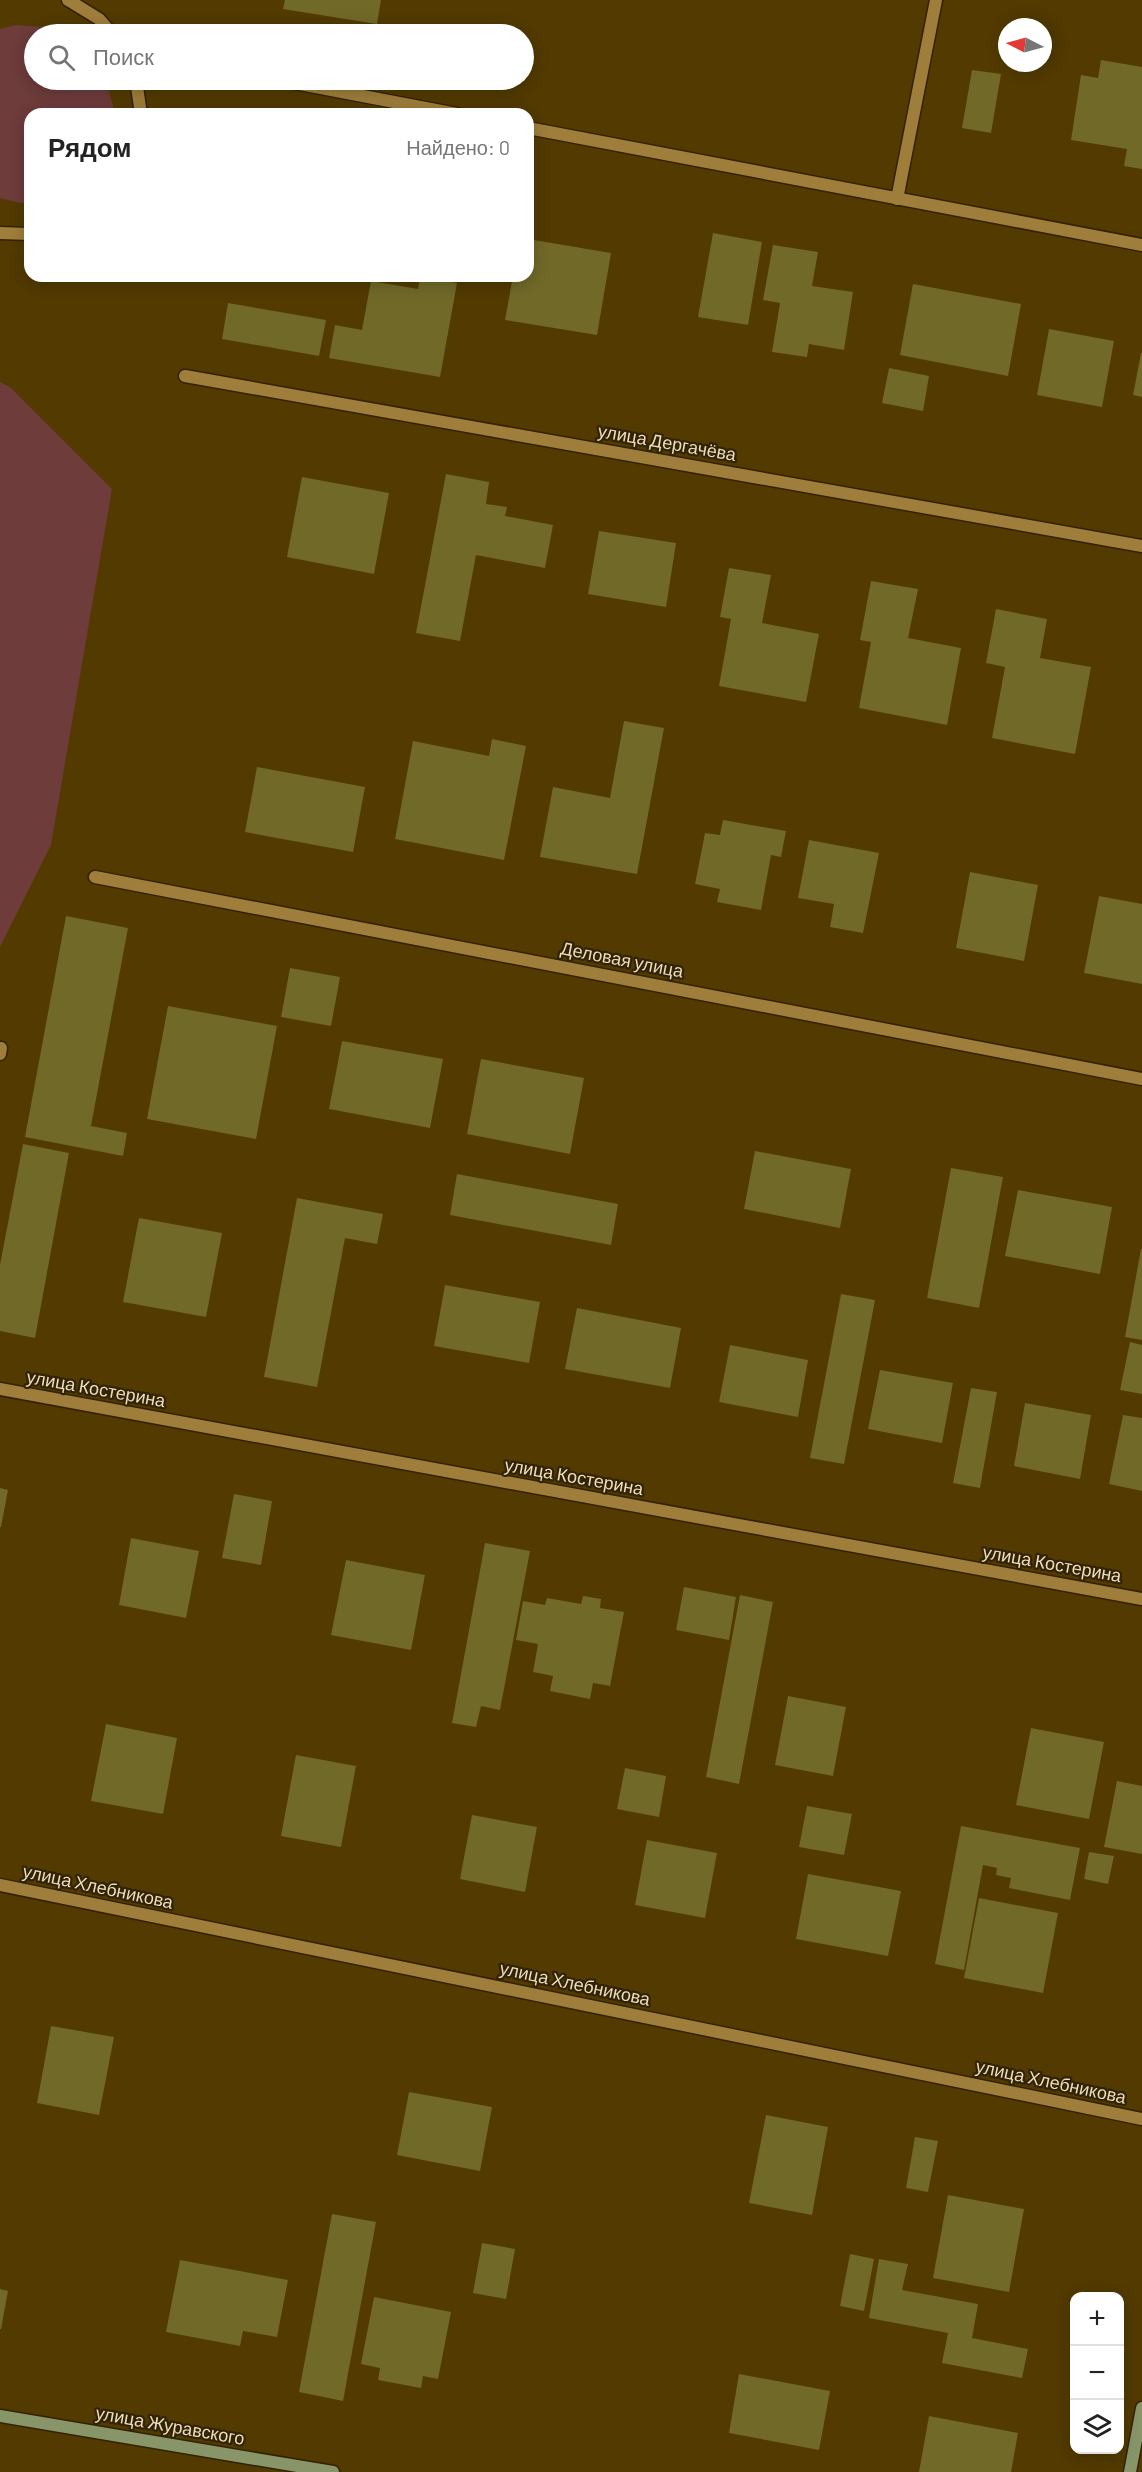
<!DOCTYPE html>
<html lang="ru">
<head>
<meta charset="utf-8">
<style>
	:root { --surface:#fff; --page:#f6f6f6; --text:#222; --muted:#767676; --line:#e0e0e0 }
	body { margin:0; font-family:Barlow,sans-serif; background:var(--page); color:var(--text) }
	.controls { position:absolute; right:18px; bottom:18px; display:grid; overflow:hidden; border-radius:12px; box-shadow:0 3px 15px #0003 }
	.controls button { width:54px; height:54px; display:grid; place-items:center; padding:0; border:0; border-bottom:2px solid var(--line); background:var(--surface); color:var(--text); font:30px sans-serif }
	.compass { position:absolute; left:998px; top:18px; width:54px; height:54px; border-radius:50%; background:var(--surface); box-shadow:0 3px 15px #0003; rotate:276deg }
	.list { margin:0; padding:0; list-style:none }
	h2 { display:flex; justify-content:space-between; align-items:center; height:78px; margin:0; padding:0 24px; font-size:26px }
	h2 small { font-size:20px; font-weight:400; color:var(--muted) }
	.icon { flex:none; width:33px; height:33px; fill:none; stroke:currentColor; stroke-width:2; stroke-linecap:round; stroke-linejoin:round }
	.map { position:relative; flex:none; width:1142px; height:2472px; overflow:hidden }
	.search { position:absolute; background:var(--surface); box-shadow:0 3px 15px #0003; left:24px; top:24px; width:510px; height:66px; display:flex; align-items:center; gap:15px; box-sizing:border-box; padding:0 21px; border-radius:33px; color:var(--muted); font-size:22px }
	.panel { position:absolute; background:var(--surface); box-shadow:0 3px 15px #0003; left:24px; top:108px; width:510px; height:174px; border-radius:18px }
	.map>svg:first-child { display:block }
	.green { fill:#6d3c3b }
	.building { fill:#706928 }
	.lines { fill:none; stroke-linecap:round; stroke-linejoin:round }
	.lane-casing { stroke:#320; stroke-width:15 }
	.street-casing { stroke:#320; stroke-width:15 }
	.secondary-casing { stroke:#320; stroke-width:15 }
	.lane { stroke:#9f7e3b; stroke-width:12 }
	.street { stroke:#9f7e3b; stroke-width:12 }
	.secondary { stroke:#889569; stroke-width:12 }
	.labels { text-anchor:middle; stroke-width:4.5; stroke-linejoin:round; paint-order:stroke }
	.street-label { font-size:18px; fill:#eddbbb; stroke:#312306 }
</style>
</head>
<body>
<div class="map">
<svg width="1142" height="2472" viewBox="0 0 1142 2472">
	<rect width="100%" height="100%" fill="#523a00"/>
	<!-- green -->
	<g class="green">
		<path d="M16 25 45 27 63 34H34V80H106L114 110 113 114H30V202L20 203 0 198V29Z"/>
		<path d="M0 382 10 387 112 489 51 845 0 947Z"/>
	</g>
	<!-- building -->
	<g class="building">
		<path d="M285 0H381L377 24 283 9Z"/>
		<path d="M1101 60 1142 67V169L1124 166 1127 149 1071 140 1081 75 1098 78Z"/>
		<path d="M972 70 1001 74 991 133 962 128Z"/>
		<path d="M713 233 762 242 748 325 698 317Z"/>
		<path d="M528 239 611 253 597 335 505 320 513 276H528Z"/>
		<path d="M773 245 818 252 812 286 853 292 844 350 809 344 807 357 772 352 780 303 763 300Z"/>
		<path d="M420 277 457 283 440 377 329 358 335 325 362 330 371 281 418 289Z"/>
		<path d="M913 284 1021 304 1008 376 900 355Z"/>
		<path d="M228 303 326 320 319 356 222 339Z"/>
		<path d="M1049 329 1114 341 1102 407 1037 395Z"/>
		<path d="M1141 353H1142V397L1133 395Z"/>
		<path d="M889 368 929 376 923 411 882 403Z"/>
		<path d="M446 474 489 482 486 504 507 507 505 516 553 525 545 568 476 555 460 641 416 633Z"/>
		<path d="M302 477 389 493 374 574 287 557Z"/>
		<path d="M599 531 676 543 666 607 588 594Z"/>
		<path d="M729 568 771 575 762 623 819 634 806 702 719 686 731 619 720 617Z"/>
		<path d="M871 581 918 589 908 638 961 648 947 725 859 708 871 642 860 640Z"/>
		<path d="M996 609 1047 619 1040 658 1091 667 1075 754 992 738 1005 667 986 663Z"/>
		<path d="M624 721 664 728 637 874 540 857 553 787 610 798Z"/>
		<path d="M492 739 526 746 504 860 395 839 413 741 489 756Z"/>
		<path d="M257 767 365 787 353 852 245 832Z"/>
		<path d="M723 820 786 831 781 857 771 855 761 910 717 902 720 889 695 884 705 833 720 835Z"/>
		<path d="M809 840 879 853 863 933 830 927 834 904 798 898Z"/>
		<path d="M970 872 1038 885 1024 961 956 948Z"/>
		<path d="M1099 896 1142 904V984L1084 973Z"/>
		<path d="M66 916 128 928 91 1126 127 1133 123 1156 25 1137Z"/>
		<path d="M290 968 340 977 331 1026 281 1017Z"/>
		<path d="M168 1006 277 1026 256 1139 147 1119Z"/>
		<path d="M342 1041 443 1059 430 1128 329 1109Z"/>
		<path d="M481 1059 584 1078 570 1154 467 1134Z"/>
		<path d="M23 1144 69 1153 35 1338 0 1331V1265Z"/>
		<path d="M755 1151 851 1169 840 1228 744 1209Z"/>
		<path d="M951 1168 1003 1177 979 1308 927 1298Z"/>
		<path d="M457 1174 618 1204 611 1245 450 1215Z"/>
		<path d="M1018 1190 1112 1207 1100 1274 1005 1256Z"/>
		<path d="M297 1198 383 1214 377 1244 345 1238 317 1387 264 1377Z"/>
		<path d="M139 1218 222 1233 206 1317 123 1302Z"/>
		<path d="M1141 1249H1142V1340L1125 1337Z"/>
		<path d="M445 1285 540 1302 529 1363 434 1346Z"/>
		<path d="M841 1294 875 1300 844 1464 810 1458Z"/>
		<path d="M577 1308 681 1328 670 1388 565 1369Z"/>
		<path d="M1130 1342 1142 1345V1394L1120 1390Z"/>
		<path d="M730 1345 808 1360 798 1417 719 1402Z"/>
		<path d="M880 1370 953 1383 942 1443 868 1429Z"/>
		<path d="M971 1388 997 1392 980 1488 953 1483Z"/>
		<path d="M1025 1403 1091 1415 1080 1479 1014 1466Z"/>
		<path d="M1123 1415 1142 1418V1491L1109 1484Z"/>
		<path d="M0 1488 8 1490 1 1527H0Z"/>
		<path d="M234 1494 272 1501 261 1565 222 1558Z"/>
		<path d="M131 1538 199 1551 186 1618 119 1605Z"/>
		<path d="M485 1543 530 1551 500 1710 481 1706 476 1727 452 1723Z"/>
		<path d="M346 1560 425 1575 411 1650 331 1635Z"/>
		<path d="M684 1587 736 1597 729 1640 676 1630Z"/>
		<path d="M740 1595 773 1602 739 1784 706 1777Z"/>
		<path d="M583 1596 601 1599 600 1608 624 1612 610 1686 593 1683 590 1699 550 1691 553 1676 533 1672 538 1644 516 1640 523 1601 545 1605 547 1598 581 1604Z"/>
		<path d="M788 1696 846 1707 833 1776 775 1765Z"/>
		<path d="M106 1724 177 1738 163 1814 91 1801Z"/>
		<path d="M1031 1728 1104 1742 1089 1819 1016 1805Z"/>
		<path d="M296 1755 356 1766 341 1847 281 1836Z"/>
		<path d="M625 1768 666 1776 659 1817 617 1809Z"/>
		<path d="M1117 1781 1142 1786V1854L1104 1847Z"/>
		<path d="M807 1806 852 1814 844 1855 799 1847Z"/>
		<path d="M472 1815 537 1827 525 1892 460 1879Z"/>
		<path d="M961 1826 1080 1848 1070 1900 1009 1888 1011 1878 996 1875 997 1868 983 1865 964 1970 935 1964Z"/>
		<path d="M647 1840 717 1853 705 1918 635 1905Z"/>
		<path d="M1089 1852 1114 1856 1108 1884 1084 1879Z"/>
		<path d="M808 1874 901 1891 888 1956 796 1939Z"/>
		<path d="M979 1898 1058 1913 1043 1993 964 1978Z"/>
		<path d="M51 2026 114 2037 99 2115 37 2103Z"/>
		<path d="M409 2092 492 2107 480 2171 397 2155Z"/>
		<path d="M766 2115 828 2127 812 2215 749 2203Z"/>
		<path d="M915 2137 938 2141 928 2192 906 2188Z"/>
		<path d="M948 2195 1024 2209 1009 2292 933 2278Z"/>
		<path d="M332 2214 376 2222 343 2401 299 2392Z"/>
		<path d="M482 2243 515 2249 506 2299 473 2293Z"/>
		<path d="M850 2254 874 2259 864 2311 840 2306Z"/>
		<path d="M879 2259 908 2264 902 2290 978 2304 972 2338 1028 2349 1022 2378 942 2363 948 2333 869 2318Z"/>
		<path d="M180 2260 288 2280 277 2337 243 2331 240 2346 166 2332Z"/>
		<path d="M0 2289 8 2291 1 2329H0Z"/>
		<path d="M374 2297 451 2312 438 2379 423 2376 421 2388 378 2380 380 2368 361 2364Z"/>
		<path d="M739 2374 830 2391 819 2450 729 2433Z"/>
		<path d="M929 2416 1018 2433 1011 2472H919Z"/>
	</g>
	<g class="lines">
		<defs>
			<path id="lane" d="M0 1054 1 1048"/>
			<g id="street">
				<path d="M68 0 99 19 112 34"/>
				<path d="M136 80 141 114"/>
				<path d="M279 80 457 114"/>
				<path d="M528 128 1142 245"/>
				<path d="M897 199 936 0"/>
				<path d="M0 233 30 234"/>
				<path d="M185 376 1142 546"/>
				<path d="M95 877 1142 1079"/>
				<path d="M0 1389 1142 1599"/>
				<path d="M0 1885 1142 2119"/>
			</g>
			<g id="secondary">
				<path d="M0 2416 333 2472"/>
				<path d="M1130 2472 1142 2408"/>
			</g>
		</defs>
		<!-- lane casing -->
		<use href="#lane" class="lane-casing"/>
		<!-- street casing -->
		<use href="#street" class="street-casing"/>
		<!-- secondary casing -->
		<use href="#secondary" class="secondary-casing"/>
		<!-- lane -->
		<use href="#lane" class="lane"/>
		<!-- street -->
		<use href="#street" class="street"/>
		<!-- secondary -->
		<use href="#secondary" class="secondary"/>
	</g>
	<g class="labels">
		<!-- street labels -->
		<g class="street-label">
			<text transform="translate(667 443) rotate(10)" y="6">улица Дергачёва</text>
			<text transform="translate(622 960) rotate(11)" y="6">Деловая улица</text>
			<text transform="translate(96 1389) rotate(10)" y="6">улица Костерина</text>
			<text transform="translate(574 1477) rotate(10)" y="6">улица Костерина</text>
			<text transform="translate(1052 1564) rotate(10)" y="6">улица Костерина</text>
			<text transform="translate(98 1887) rotate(12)" y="6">улица Хлебникова</text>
			<text transform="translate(575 1984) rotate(12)" y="6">улица Хлебникова</text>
			<text transform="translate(1051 2082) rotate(12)" y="6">улица Хлебникова</text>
			<text transform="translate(170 2426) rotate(10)" y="6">улица Журавского</text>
		</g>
	</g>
</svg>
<div class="controls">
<button>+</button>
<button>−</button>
<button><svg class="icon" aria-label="layers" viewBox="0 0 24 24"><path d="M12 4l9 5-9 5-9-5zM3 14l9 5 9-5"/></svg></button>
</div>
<svg class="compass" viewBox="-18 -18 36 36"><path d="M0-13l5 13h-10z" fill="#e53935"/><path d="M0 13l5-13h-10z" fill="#767676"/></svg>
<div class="search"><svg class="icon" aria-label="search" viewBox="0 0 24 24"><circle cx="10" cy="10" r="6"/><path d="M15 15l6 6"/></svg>Поиск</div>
<section class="panel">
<h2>Рядом<small>Найдено: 0</small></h2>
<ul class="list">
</ul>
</section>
</div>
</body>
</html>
